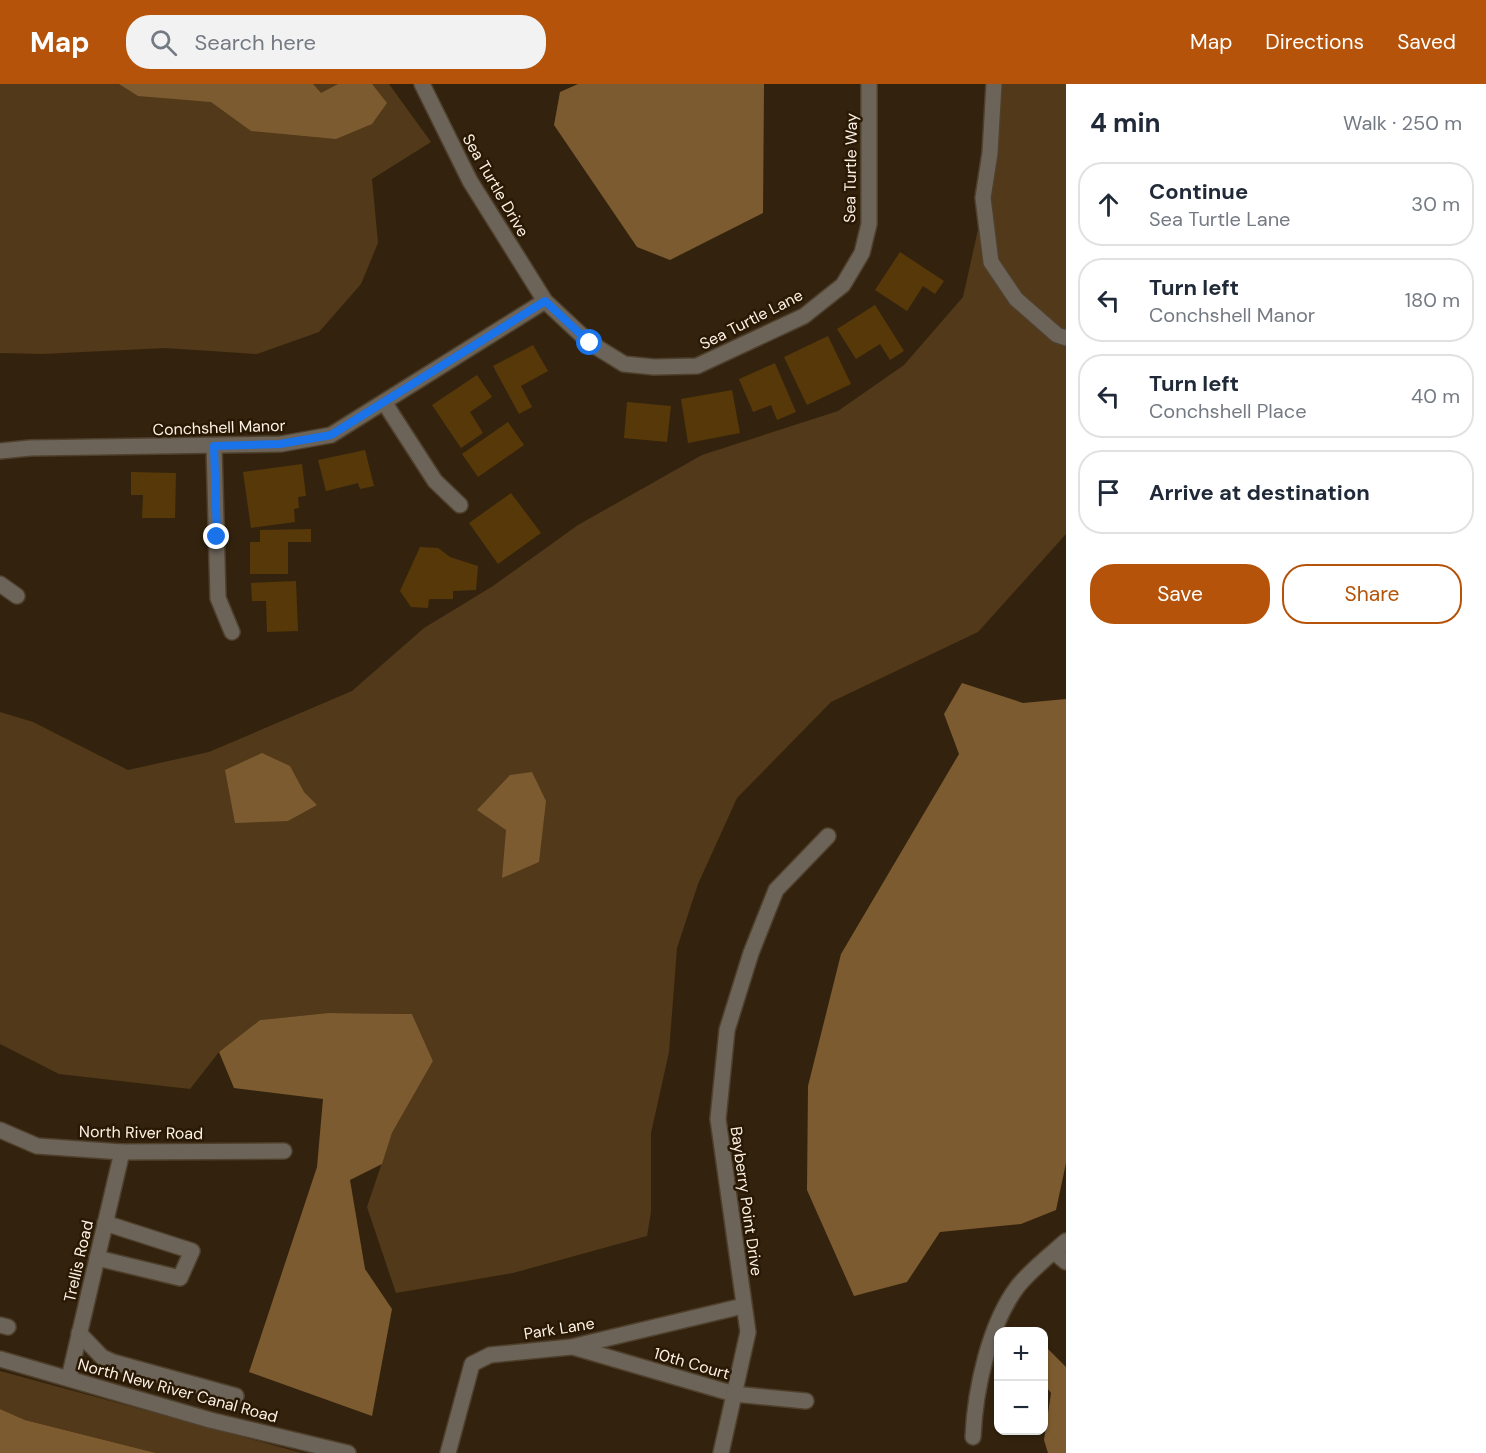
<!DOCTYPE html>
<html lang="en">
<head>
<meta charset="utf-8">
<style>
	:root { --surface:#fff; --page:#f2f2f3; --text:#1f2937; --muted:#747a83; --line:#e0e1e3; --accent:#b45309 }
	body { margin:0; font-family:"DM Sans",sans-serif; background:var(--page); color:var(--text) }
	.controls { position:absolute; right:18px; bottom:18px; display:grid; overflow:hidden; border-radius:12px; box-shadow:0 2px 4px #0004 }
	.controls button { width:54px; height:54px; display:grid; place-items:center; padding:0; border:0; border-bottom:2px solid var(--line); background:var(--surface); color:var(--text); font:30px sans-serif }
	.stop { position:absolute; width:18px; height:18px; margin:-14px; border:4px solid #1a73e8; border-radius:50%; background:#fff }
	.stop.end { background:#1a73e8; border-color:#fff; box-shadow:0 2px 6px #0008 }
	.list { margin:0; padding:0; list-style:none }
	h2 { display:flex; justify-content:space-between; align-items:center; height:78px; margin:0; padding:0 24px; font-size:26px }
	h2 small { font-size:20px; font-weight:400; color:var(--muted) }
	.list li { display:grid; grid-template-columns:39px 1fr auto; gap:18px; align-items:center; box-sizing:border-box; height:84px; margin:0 12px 12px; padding:0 12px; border:2px solid var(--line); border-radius:24px }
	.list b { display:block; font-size:22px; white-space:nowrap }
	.list p { margin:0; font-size:20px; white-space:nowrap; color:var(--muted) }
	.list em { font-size:20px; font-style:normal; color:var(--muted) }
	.actions { display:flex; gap:12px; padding:18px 24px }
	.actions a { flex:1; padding:14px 0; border:2px solid var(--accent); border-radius:24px; text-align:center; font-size:21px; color:var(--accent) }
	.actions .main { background:var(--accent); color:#fff }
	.icon { flex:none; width:33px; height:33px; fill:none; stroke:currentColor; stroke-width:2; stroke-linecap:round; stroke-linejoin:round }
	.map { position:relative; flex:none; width:1066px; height:1369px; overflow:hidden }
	header { display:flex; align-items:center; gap:36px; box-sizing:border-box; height:84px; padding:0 30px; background:var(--accent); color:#fff }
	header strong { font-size:28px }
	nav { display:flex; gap:33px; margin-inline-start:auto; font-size:21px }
	.search { width:420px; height:54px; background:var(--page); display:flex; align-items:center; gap:15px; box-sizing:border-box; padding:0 21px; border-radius:24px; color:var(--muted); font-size:22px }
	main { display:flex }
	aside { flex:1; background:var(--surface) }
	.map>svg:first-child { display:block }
	.green { fill:#523919 }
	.water { fill:#7d5b30 }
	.building { fill:#573808 }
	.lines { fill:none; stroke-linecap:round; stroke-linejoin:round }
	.minor-casing { stroke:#4f402c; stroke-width:18 }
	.minor { stroke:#6c6359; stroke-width:15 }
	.route { stroke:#1a73e8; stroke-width:8 }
	.labels { text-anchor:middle; stroke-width:5; stroke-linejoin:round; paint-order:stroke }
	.street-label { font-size:16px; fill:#fcf1e4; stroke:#291904 }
</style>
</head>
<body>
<header>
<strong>Map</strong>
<div class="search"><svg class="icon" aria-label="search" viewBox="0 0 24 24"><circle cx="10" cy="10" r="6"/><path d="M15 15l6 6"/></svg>Search here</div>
<nav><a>Map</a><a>Directions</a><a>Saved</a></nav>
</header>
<main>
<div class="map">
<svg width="1066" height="1369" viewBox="0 0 1066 1369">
	<rect width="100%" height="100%" fill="#33230e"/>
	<!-- green -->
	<g class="green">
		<path d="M0 0H389L431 58 372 95 378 159 361 200 319 248 257 270 165 264 42 270 0 269Z"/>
		<path d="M987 0H1066V450L978 548 831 618 737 714 698 800 677 864 669 968 651 1049V1128L647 1152 513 1189 396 1209 367 1123 392 1049 433 977 412 930 328 929 260 936 219 968 190 1005 59 990 0 960V628L33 638 128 686 209 668 352 607 424 544 493 502 578 441 702 371 838 327 904 281 963 213 981 132Z"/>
		<path d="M0 1287 302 1369H156L25 1336 0 1325Z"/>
	</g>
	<!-- water -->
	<g class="water">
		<path d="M119 0H313L321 9 338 0H372L387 19 372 40 336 55 251 47 211 18 138 12Z"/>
		<path d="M578 0H764L763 129 670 176 637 163 554 41 560 8Z"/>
		<path d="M962 599 1023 619 1066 615V1079L1056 1126 1021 1140 940 1148 907 1198 854 1212 807 1106 808 1002 841 870 959 670 944 630Z"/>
		<path d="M262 669 290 682 304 708 317 721 288 737 235 739 225 686Z"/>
		<path d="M532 688 546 717 539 778 502 794 506 746 477 726 510 691Z"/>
		<path d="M328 929 412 930 433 977 392 1049 382 1080 350 1096 365 1185 392 1225 372 1332 249 1288 317 1083 323 1015 234 1004 219 968 260 936Z"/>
		<path d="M1044 1261 1066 1283V1369H1048L1044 1356 1051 1309 1044 1300Z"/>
		<path d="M0 1325 25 1336 156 1369H0Z"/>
	</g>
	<!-- building -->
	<g class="building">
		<path d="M900 168 944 197 935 210 923 202 907 227 875 206Z"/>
		<path d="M875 221 904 267 890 276 880 260 856 275 837 245Z"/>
		<path d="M828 252 851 300 807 321 784 273Z"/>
		<path d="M533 261 548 287 521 302 532 323 519 330 493 282Z"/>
		<path d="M775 279 796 328 777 336 771 321 753 328 739 295Z"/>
		<path d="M477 291 492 313 470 328 483 349 461 364 432 321Z"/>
		<path d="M732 306 740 349 688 359 681 315Z"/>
		<path d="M627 318 671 322 667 358 624 354Z"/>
		<path d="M508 338 524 361 478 393 462 370Z"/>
		<path d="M365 366 374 402 360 405 358 399 326 407 318 376Z"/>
		<path d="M302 380 306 412 298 413 299 424 294 425 295 438 251 444 243 388Z"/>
		<path d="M131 388 176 389 175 434H142L143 411H131Z"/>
		<path d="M511 409 541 449 498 480 469 439Z"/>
		<path d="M311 445V458H288V490H250V458H260V446Z"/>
		<path d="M420 463 438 464 450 473 478 482 476 506 453 507V515H429L428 524 411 523 400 507Z"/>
		<path d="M296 497 298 547 267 548 266 517H252L251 499Z"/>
	</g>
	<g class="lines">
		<defs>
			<g id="minor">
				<path d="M422 0 470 97 545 217 590 259 624 280 654 283 697 282 804 232 843 201 862 169 869 140V0"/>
				<path d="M994 0 990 69 983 114 991 178 1016 215 1057 251 1066 254"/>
				<path d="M384 318 435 397 460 421"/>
				<path d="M214 362 218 514 232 548"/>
				<path d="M0 367 30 364 281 360 331 351 545 217"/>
				<path d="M0 500 17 512"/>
				<path d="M0 1046 37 1062 122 1068 284 1067"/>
				<path d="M1054 1168 1066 1178"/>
				<path d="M97 1174 180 1194 192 1167 105 1139"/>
				<path d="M0 1241 8 1243"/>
				<path d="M79 1249 102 1273 113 1278 236 1312"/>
				<path d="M573 1263 734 1310 806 1317"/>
				<path d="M0 1275 210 1336 348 1369"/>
				<path d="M69 1294 122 1068"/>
				<path d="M973 1353C975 1306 989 1240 1018 1202 1031 1186 1050 1171 1066 1157"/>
				<path d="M448 1369 472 1280 490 1271 571 1263 743 1222"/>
				<path d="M721 1369 748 1248 718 1035 727 946 751 869 776 806 828 752"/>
			</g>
		</defs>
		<!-- minor casing -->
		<use href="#minor" class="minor-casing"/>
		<!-- minor -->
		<use href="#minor" class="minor"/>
	</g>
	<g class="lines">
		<!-- route -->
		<path class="route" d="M217 453 214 362 280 360 331 351 545 217 590 259"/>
	</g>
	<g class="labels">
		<!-- street labels -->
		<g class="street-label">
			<text transform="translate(850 84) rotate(-89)" y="6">Sea Turtle Way</text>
			<text transform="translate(496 101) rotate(60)" y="6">Sea Turtle Drive</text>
			<text transform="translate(751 235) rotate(-27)" y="6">Sea Turtle Lane</text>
			<text transform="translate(219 343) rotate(-2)" y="6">Conchshell Manor</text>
			<text transform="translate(141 1048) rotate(1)" y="6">North River Road</text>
			<text transform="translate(747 1117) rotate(82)" y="6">Bayberry Point Drive</text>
			<text transform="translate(78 1177) rotate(-77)" y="6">Trellis Road</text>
			<text transform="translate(559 1244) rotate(-9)" y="6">Park Lane</text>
			<text transform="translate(692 1279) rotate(16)" y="6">10th Court</text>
			<text transform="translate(178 1306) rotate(15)" y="6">North New River Canal Road</text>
		</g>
	</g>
</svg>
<div class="controls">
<button>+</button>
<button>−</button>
</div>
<div class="stop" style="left:590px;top:259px"></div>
<div class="stop end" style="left:217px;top:453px"></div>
</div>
<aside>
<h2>4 min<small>Walk · 250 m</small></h2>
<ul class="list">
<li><svg class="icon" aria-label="ahead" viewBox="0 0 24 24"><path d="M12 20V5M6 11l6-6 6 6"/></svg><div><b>Continue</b><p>Sea Turtle Lane</p></div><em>30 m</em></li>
<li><svg class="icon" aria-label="left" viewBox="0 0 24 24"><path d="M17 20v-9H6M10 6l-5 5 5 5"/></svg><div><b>Turn left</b><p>Conchshell Manor</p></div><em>180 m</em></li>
<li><svg class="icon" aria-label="left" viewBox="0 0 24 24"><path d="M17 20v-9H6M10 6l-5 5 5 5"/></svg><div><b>Turn left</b><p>Conchshell Place</p></div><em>40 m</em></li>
<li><svg class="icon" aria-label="arrive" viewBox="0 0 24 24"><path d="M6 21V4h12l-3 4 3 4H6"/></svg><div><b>Arrive at destination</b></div></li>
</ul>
<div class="actions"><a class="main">Save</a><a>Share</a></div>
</aside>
</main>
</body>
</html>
